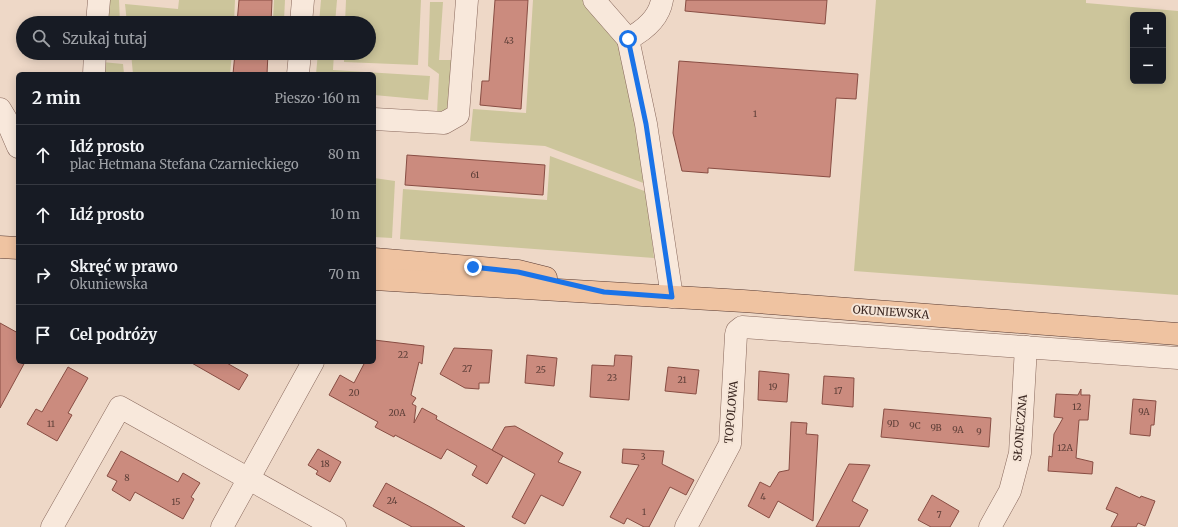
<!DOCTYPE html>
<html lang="pl">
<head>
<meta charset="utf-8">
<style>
	:root { --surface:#171b24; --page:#20242c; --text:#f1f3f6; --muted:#9ea1a6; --line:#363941 }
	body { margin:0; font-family:Merriweather,serif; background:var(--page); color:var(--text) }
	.controls { position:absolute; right:12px; top:12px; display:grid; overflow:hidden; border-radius:6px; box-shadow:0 2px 10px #0003 }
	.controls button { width:36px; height:36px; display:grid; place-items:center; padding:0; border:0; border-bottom:1px solid var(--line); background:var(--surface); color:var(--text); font:20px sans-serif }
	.stop { position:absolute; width:12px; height:12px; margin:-9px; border:3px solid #1a73e8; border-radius:50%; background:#fff }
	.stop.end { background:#1a73e8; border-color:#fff; box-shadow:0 1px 4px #0008 }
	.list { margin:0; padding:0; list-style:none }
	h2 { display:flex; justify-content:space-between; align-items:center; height:52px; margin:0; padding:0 16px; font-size:17px }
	h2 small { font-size:13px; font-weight:400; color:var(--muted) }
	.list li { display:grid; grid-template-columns:26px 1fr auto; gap:12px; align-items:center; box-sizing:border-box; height:60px; padding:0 16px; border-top:1px solid var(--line) }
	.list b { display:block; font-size:15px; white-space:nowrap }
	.list p { margin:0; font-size:13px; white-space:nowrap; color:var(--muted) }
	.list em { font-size:13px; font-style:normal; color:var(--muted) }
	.icon { flex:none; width:22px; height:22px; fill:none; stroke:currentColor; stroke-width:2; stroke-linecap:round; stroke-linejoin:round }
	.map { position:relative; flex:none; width:1178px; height:527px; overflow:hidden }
	.search { position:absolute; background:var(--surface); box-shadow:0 2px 10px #0003; left:16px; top:16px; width:360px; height:44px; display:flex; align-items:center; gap:10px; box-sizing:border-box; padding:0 14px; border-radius:22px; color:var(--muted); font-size:15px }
	.panel { position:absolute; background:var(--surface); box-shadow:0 2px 10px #0003; left:16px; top:72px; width:360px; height:292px; border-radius:6px }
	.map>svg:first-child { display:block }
	.green { fill:#ccc59b; fill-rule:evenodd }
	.building { fill:#cb8b7e; stroke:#884d43 }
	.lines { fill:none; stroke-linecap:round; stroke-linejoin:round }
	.minor-casing { stroke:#89695d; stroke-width:23 }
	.major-casing { stroke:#573931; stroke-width:23 }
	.minor { stroke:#f8e8db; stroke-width:22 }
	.major { stroke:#efc3a1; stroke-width:22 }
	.route { stroke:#1a73e8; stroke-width:5 }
	.labels { text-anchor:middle; stroke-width:4; stroke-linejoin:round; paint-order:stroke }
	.number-label { font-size:9px; fill:#5e3f38 }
	.street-label { font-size:11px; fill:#3a2620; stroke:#f5e5d7 }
</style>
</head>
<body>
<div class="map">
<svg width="1178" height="527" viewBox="0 0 1178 527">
	<rect width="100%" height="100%" fill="#eed8c7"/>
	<!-- green -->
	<g class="green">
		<path d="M105 0H119L120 23H103Z"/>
		<path d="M179 0H235L234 23H127L125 4 178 9Z"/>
		<path d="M274 0H285L284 20H273Z"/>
		<path d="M321 0H337L335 23H319Z"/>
		<path d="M346 0H421L418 65 344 62V53H369V23H345Z"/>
		<path d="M533 0H588L625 41 654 187 545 146 470 141 473 109 526 113Z"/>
		<path d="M876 0H1086V3L1178 11V295L854 271ZM1133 15H1163V81H1133Z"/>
		<path d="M430 2H443L439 60H452L450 108 437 114 439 74 428 66Z"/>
		<path d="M131 53H232L230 74H133Z"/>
		<path d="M318 53H334L333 70 430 76 428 100 374 95V74H316Z"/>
		<path d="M102 62 123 64 124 74H103Z"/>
		<path d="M550 156 647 192 654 258 400 239 403 189 547 200Z"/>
		<path d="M374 178 395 181 392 238 374 237Z"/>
	</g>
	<!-- building -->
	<g class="building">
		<path d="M239 0H272L271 23H237Z"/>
		<path d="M495 0H528L521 109 480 105 482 81H489Z"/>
		<path d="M686 0H827L825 24 685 11Z"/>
		<path d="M235 53H268L267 74H233Z"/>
		<path d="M679 61 858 74 856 99 836 98 830 177 708 168V173L682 171 673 133Z"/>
		<path d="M407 155 545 165 543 195 405 185Z"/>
		<path d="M0 323 18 333V362H25L0 408Z"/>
		<path d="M374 340 424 346 422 364 419 362 411 395 416 398 412 404 416 406 414 423 422 408 437 416 436 419 503 456 487 484 472 475 477 466 447 449 441 459 395 435 394 437 375 427 378 422 329 395 340 375 354 383 365 362H374Z"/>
		<path d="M454 348 492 350 489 383H479V389L465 388 440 374Z"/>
		<path d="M527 355 557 358 554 386 525 383Z"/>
		<path d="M615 355 632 356 629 400 590 397 592 365 614 366Z"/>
		<path d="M190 362H225L248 375 239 390Z"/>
		<path d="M68 367 88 378 68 413 72 415 57 441 27 424 36 409 42 412Z"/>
		<path d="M668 367 699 370 696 394 665 391Z"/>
		<path d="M759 371 789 374 787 402 758 400Z"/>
		<path d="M824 376 854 378 853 407 822 404Z"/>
		<path d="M1081 389V395H1090L1088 420H1079L1076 458 1093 462 1092 474 1048 471 1049 456 1052 457 1054 434 1063 418 1054 417 1056 394 1078 395Z"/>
		<path d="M1133 399 1156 401 1154 425H1151L1150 436 1130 434Z"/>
		<path d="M884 409 991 418 989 447 881 437Z"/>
		<path d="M791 422 807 423 806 434 818 435 813 521 778 501 769 518 748 506 760 482 770 487 779 472 789 470Z"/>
		<path d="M515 426 563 453 558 462 581 472 563 506 541 495 525 524 512 517 535 474 492 450 505 427Z"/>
		<path d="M318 449 341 462 330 482 316 474 318 471 308 465Z"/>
		<path d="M623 449 664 451 662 464 694 480 686 495 670 487 649 527H644L627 518 624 524 610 517 639 465 622 463Z"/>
		<path d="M121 451 178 482 183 473 200 483 191 497 194 499 183 519 135 492 130 501 112 490 117 481 107 476Z"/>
		<path d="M849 464 870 465 852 501 868 510 859 527H816Z"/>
		<path d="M386 483 432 508 465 527H412L373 506Z"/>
		<path d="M1116 487 1140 498 1141 496 1155 501 1145 526 1138 523 1136 527H1111L1118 514 1106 509Z"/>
		<path d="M932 495 959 511 950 527H931L918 520Z"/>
	</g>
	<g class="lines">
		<defs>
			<g id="minor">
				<path d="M594 0 628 39 646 124 672 297"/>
				<path d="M97 23 99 0"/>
				<path d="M301 23 303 0"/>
				<path d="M628 39C643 31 659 19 662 0"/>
				<path d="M94 74 95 53"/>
				<path d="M298 74 300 53"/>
				<path d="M0 109 6 119 18 147"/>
				<path d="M374 119 444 123 458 115 467 0"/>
				<path d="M52 527 120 407 335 527"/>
				<path d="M222 527 313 362"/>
				<path d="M686 527 730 444 736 335 737 331 742 327 1178 358"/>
				<path d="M990 527 1010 491 1020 453 1026 347"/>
			</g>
			<g id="major">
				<path d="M0 247 18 248"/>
				<path d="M374 259 518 271 546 278"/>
				<path d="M374 279 743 301 1178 334"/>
			</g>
		</defs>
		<!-- minor casing -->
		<use href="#minor" class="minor-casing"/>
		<!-- major casing -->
		<use href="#major" class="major-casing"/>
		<!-- minor -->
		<use href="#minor" class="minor"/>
		<!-- major -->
		<use href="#major" class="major"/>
	</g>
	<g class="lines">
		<!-- route -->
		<path class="route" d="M473 267 518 272 604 292 672 297 646 124 628 39"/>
	</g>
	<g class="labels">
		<!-- number labels -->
		<g class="number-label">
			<text x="509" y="44">43</text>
			<text x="755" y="117">1</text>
			<text x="475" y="178">61</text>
			<text x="403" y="358">22</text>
			<text x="467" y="372">27</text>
			<text x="541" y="373">25</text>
			<text x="612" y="381">23</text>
			<text x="682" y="383">21</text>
			<text x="773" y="390">19</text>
			<text x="838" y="394">17</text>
			<text x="354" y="396">20</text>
			<text x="1077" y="410">12</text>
			<text x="1144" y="415">9A</text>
			<text x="397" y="416">20A</text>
			<text x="51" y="427">11</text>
			<text x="893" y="427">9D</text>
			<text x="915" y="429">9C</text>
			<text x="936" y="431">9B</text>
			<text x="958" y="433">9A</text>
			<text x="979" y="435">9</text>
			<text x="1065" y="451">12A</text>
			<text x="643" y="460">3</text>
			<text x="325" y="467">18</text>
			<text x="127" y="481">8</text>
			<text x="763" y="500">4</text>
			<text x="392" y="504">24</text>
			<text x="176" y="505">15</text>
			<text x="644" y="515">1</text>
			<text x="939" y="518">7</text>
		</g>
		<!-- street labels -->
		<g class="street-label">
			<text transform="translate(891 312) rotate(4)" y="4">OKUNIEWSKA</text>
			<text transform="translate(731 412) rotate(-85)" y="4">TOPOLOWA</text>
			<text transform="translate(1020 428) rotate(-85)" y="4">SŁONECZNA</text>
		</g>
	</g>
</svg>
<div class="controls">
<button>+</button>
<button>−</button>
</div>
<div class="stop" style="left:628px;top:39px"></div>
<div class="stop end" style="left:473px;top:267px"></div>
<div class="search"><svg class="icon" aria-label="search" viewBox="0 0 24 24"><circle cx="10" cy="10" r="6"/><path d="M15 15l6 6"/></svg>Szukaj tutaj</div>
<section class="panel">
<h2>2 min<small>Pieszo · 160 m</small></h2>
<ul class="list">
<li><svg class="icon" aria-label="ahead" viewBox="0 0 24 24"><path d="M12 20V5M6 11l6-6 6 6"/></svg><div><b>Idź prosto</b><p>plac Hetmana Stefana Czarnieckiego</p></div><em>80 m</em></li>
<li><svg class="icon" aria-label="ahead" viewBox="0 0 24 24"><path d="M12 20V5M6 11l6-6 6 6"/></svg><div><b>Idź prosto</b></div><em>10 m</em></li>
<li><svg class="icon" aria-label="right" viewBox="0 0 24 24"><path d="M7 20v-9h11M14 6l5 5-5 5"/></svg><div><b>Skręć w prawo</b><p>Okuniewska</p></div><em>70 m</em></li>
<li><svg class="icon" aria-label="arrive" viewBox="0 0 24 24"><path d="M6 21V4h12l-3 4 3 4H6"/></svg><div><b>Cel podróży</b></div></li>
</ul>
</section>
</div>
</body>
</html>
